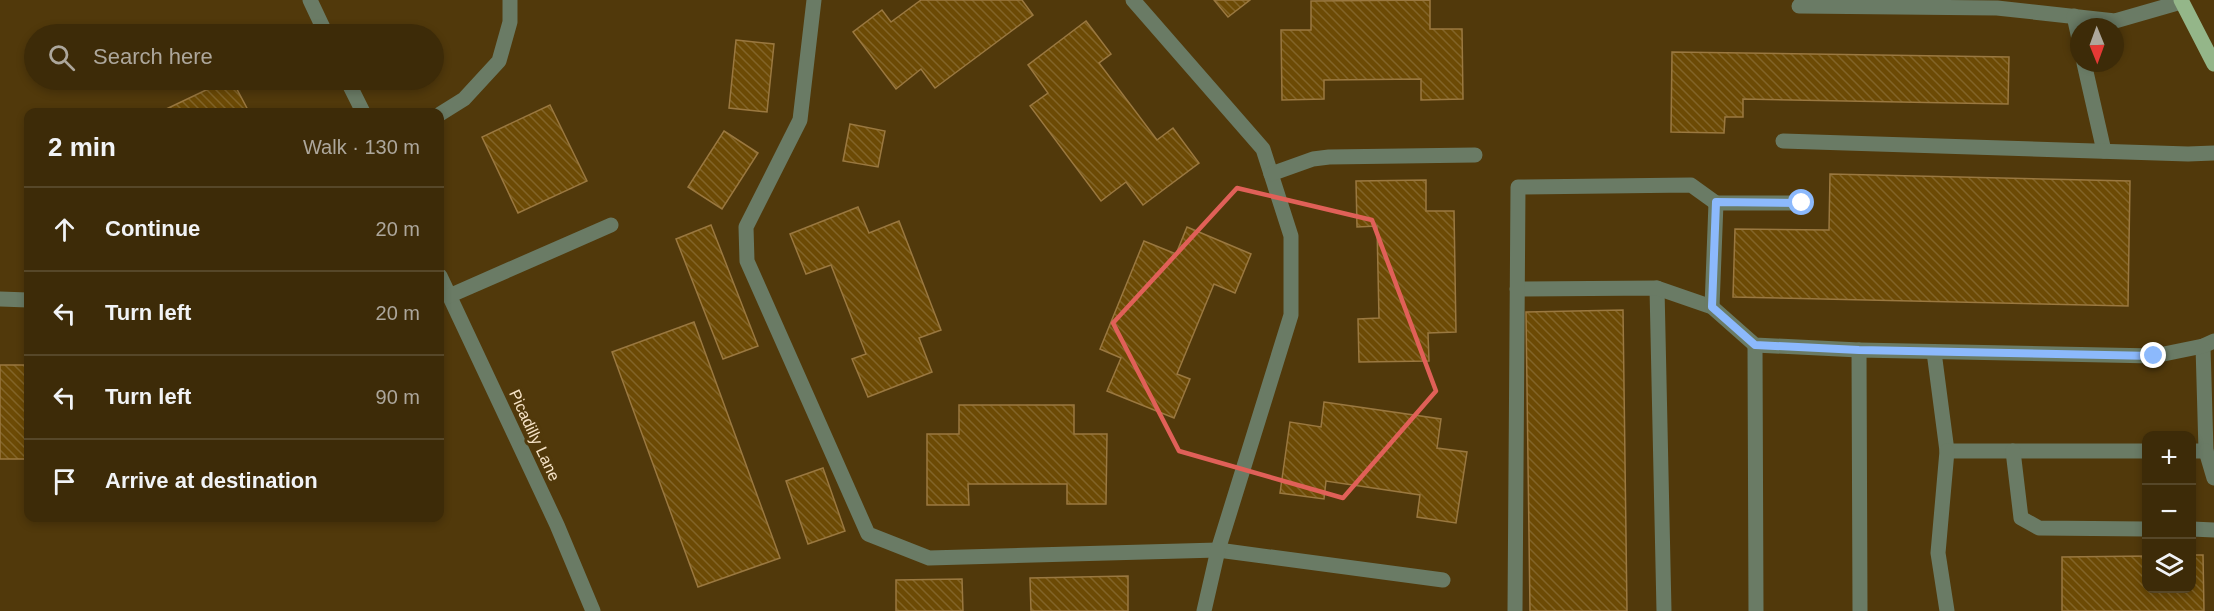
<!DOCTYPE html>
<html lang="en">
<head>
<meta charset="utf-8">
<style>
	:root { --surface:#3d2b08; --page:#483716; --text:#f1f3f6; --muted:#ada79c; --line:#564729 }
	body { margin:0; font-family:Arial,sans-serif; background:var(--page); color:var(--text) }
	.controls { position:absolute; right:18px; bottom:18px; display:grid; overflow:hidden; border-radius:12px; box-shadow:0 3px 9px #0003 }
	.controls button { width:54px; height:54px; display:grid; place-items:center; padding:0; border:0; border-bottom:2px solid var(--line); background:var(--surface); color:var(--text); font:30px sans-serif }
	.compass { position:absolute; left:2070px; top:18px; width:54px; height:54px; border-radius:50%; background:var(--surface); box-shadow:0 3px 9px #0003; rotate:179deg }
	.stop { position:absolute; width:18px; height:18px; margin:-14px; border:4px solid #8cb9fc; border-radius:50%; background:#fff }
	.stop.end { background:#8cb9fc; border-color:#fff; box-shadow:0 2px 6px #0008 }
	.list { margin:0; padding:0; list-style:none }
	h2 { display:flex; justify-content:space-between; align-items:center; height:78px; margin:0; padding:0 24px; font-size:26px }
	h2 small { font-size:20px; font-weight:400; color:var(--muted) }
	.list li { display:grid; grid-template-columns:39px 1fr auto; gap:18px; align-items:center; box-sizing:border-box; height:84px; padding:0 24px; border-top:2px solid var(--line) }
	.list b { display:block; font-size:22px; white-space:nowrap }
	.list em { font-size:20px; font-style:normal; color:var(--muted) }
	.icon { flex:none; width:33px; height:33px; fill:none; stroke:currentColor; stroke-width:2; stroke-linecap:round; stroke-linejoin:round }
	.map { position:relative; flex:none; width:2214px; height:611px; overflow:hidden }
	.search { position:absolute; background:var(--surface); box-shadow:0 3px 9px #0003; left:24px; top:24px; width:420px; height:66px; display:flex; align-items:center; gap:15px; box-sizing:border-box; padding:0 21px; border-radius:33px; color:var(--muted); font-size:22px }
	.panel { position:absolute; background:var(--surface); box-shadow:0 3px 9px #0003; left:24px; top:108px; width:420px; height:414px; border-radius:12px }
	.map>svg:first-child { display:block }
	.building { fill:url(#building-back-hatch); stroke:#9a7840; stroke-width:1.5 }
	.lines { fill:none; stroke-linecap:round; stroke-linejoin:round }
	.minor { stroke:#6a7b65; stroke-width:15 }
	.major { stroke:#94b689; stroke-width:15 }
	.route { stroke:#8cb9fc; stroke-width:8 }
	.marked { fill:none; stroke:#e06058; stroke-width:4.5; stroke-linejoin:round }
	.labels { text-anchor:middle; stroke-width:6; stroke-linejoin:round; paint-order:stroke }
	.street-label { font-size:16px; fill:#f7e4c8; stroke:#51390b }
</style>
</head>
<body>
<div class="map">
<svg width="2214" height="611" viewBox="0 0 2214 611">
	<defs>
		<pattern id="building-back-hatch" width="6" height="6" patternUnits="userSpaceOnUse" patternTransform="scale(1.5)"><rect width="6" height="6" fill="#6c4a05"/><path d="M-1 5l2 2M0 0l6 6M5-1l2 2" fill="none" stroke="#826428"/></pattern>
	</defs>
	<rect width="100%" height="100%" fill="#51390b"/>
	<!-- building -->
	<g class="building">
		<path d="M921 0H1022L1033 15 935 88 921 69 896 89 853 32 882 10 891 22Z"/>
		<path d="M1214 0H1250L1228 17Z"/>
		<path d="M1430 0V29H1462L1463 99 1421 100V79L1324 80V99L1282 100 1281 30H1311V1Z"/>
		<path d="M1086 21 1111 54 1099 63 1157 140 1173 128 1199 163 1143 205 1126 182 1101 201 1030 106 1048 93 1028 65Z"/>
		<path d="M736 40 774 44 767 112 729 108Z"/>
		<path d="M1672 52 2009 57 2008 104 1743 99V117H1725L1724 133 1671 132Z"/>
		<path d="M227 80H232L249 112H160Z"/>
		<path d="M550 105 587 181 518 213 482 137Z"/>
		<path d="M850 124 885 131 878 167 843 161Z"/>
		<path d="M724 131 758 153 722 209 688 187Z"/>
		<path d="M1830 174 2130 181 2128 306 1733 297 1735 229 1829 230Z"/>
		<path d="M1426 180V211H1454L1456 332 1428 333 1429 361 1359 362 1358 319 1379 318 1377 226 1357 227 1356 181Z"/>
		<path d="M858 207 869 233 899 221 941 330 919 338 932 372 868 397 852 359 866 354 831 265 806 274 790 234Z"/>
		<path d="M711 225 758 346 723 359 676 239Z"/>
		<path d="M1187 227 1251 254 1235 293 1214 284 1177 374 1190 379 1174 418 1107 391 1121 358 1100 349 1144 241 1176 254Z"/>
		<path d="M1623 310 1627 611H1530L1526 312Z"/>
		<path d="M694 322 780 558 698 587 612 352Z"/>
		<rect x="0" y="365" width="28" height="94"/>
		<path d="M1324 402 1441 419 1437 448 1467 452 1456 523 1417 517 1420 495 1326 481 1324 499 1280 493 1290 422 1321 427Z"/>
		<path d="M959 405H1074V434H1107L1106 504H1067V484H968L969 505H927V434H959Z"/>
		<path d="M823 468 845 531 808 544 786 481Z"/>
		<path d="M2192 555H2203L2204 611H2062V557L2146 556V588H2192Z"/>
		<path d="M1128 576V611H1031L1030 578Z"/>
		<path d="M962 579 963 611H896V580Z"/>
	</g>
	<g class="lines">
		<!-- minor -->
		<g class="minor">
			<path d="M310 0 326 34"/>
			<path d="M814 0 800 120 746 227 747 261 868 534 929 558 1218 550 1443 580"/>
			<path d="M1133 0 1263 149 1291 236V315L1218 550 1204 611"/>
			<path d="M1799 6 1997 8 2115 21 2181 2"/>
			<path d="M2074 16 2079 39"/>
			<path d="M2084 63 2104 151"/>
			<path d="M347 80 363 112"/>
			<path d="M440 114 464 99 499 61 510 22V0"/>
			<path d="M1783 141 2188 154 2214 153"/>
			<path d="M1271 174 1313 159 1329 157 1475 155"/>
			<path d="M440 276 557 525 593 611"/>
			<path d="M1657 288 1664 611"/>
			<path d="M1517 289 1657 288 1712 307 1755 345 1859 350"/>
			<path d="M449 296 611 225"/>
			<path d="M0 299 28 300"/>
			<path d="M1712 307 1716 203H1802"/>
			<path d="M1755 345 1756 611"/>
			<path d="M1934 352 1947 451H2146"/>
			<path d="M2013 451 2021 518 2039 528 2146 529"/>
			<path d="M2192 451H2206L2203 346"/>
			<path d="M2206 451 2214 478"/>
			<path d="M2192 529 2214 530"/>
			<path d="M1515 611 1518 187 1691 185 1716 203"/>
			<path d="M1860 611 1859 350 2154 356 2203 346 2214 341"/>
			<path d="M1947 611 1938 553 1947 451"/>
		</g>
		<!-- major -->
		<path class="major" d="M2181 0 2214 64"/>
	</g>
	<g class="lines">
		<!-- route -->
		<path class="route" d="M1802 203 1716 202 1712 307 1755 345 1859 350 2154 356"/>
	</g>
	<!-- marked area -->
	<path class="marked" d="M1237 188 1372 220 1436 391 1343 498 1179 451 1113 323Z"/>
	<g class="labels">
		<!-- street labels -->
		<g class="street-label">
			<text transform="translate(535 435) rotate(65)" y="6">Picadilly Lane</text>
		</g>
	</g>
</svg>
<div class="controls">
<button>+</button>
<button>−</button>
<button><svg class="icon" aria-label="layers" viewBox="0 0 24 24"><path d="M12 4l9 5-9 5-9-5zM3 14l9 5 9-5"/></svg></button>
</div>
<svg class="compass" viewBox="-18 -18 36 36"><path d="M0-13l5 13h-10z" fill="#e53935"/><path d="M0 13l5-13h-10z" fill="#ada79c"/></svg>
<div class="stop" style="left:1802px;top:203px"></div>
<div class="stop end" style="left:2154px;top:356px"></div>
<div class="search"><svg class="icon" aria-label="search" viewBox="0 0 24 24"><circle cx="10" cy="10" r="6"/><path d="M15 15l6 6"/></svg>Search here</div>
<section class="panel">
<h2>2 min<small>Walk · 130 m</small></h2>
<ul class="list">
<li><svg class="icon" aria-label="ahead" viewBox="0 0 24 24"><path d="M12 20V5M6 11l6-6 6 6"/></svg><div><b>Continue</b></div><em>20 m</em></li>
<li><svg class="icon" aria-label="left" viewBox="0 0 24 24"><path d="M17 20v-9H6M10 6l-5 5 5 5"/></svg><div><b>Turn left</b></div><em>20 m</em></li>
<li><svg class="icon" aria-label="left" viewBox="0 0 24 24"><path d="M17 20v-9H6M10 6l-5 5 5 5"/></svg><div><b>Turn left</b></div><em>90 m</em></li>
<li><svg class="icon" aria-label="arrive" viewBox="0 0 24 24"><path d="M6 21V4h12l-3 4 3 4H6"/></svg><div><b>Arrive at destination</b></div></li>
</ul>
</section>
</div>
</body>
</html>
